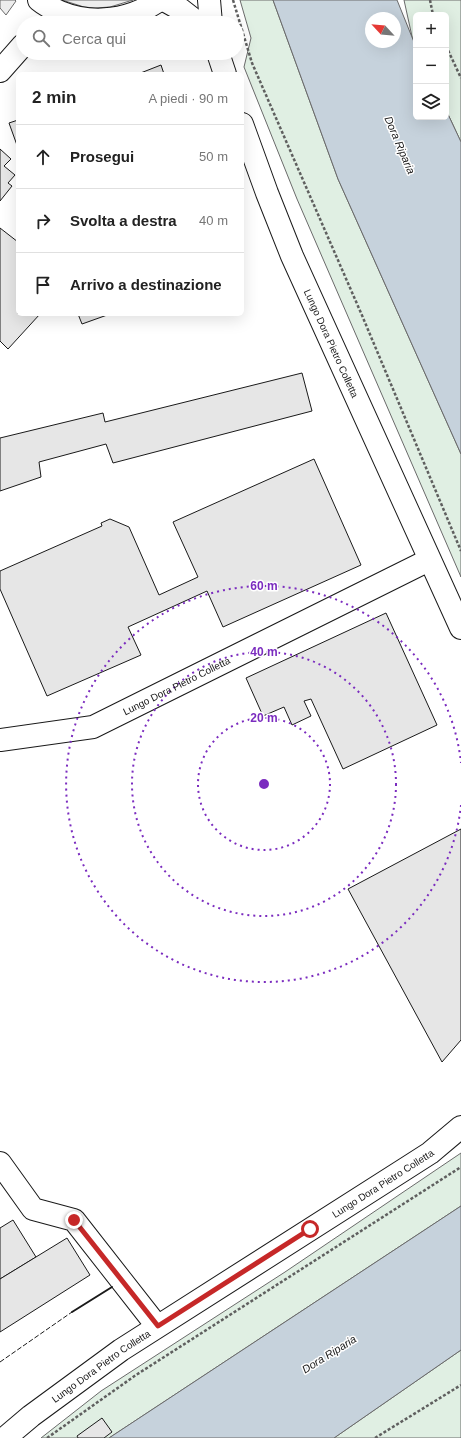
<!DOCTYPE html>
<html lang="it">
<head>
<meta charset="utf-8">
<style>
	:root { --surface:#fff; --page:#f6f6f6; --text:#222; --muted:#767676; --line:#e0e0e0 }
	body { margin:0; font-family:Helvetica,sans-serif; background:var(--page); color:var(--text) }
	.controls { position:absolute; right:12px; top:12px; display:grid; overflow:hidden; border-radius:6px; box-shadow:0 4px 16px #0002 }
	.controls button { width:36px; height:36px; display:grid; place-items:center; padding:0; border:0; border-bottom:1px solid var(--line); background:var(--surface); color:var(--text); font:20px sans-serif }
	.compass { position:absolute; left:365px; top:12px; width:36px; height:36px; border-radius:50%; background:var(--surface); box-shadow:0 4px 16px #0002; rotate:296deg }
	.stop { position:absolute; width:12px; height:12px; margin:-9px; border:3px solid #c62828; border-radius:50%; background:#fff }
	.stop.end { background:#c62828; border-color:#fff; box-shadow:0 1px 4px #0008 }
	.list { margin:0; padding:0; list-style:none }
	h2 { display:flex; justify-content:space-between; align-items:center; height:52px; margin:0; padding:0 16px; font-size:17px }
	h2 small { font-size:13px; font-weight:400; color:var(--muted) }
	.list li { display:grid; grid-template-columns:26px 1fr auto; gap:12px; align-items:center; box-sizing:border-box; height:64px; padding:0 16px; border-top:1px solid var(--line) }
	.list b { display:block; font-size:15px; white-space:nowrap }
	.list em { font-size:13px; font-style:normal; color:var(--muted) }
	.icon { flex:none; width:22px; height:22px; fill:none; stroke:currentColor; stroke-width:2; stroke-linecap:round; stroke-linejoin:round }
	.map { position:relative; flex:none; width:461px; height:1438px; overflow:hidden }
	.search { position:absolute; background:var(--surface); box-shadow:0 4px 16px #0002; left:16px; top:16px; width:228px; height:44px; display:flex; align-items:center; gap:10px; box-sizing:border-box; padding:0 14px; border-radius:22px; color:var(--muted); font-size:15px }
	.panel { position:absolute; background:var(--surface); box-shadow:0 4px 16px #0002; left:16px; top:72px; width:228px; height:244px; border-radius:6px }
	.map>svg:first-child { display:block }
	.green { fill:#e0efe3; stroke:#6a6a6a }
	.parking { fill:#ededed; stroke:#6a6a6a }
	.water { fill:#c6d2dc; stroke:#6a6a6a; fill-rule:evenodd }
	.building { fill:#e6e6e6; stroke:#1a1a1a }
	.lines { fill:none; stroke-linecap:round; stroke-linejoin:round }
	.minor-casing { stroke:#1a1a1a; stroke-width:24 }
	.path { stroke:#5f5f5f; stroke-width:2.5; stroke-dasharray:3 2; stroke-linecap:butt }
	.minor { stroke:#fff; stroke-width:22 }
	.fence { stroke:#1a1a1a; stroke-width:1; stroke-dasharray:5 2; stroke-linecap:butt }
	.wall { stroke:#1a1a1a; stroke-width:2 }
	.route { stroke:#c62828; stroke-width:5 }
	.ring { fill:none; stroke:#7b2cbf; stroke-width:2; stroke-dasharray:2 4 }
	.labels { text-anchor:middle; stroke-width:3; stroke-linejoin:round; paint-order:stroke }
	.street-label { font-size:10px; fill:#1a1a1a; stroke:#fff }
	.water-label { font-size:11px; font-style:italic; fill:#1a1a1a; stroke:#fff }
	.centre { fill:#7b2cbf; stroke:#fff; stroke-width:2 }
	.ring-label { font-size:12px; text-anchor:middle; font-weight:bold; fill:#7b2cbf; stroke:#fff; stroke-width:3; stroke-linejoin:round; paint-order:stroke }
</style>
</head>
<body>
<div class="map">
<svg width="461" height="1438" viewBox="0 0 461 1438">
	<rect width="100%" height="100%" fill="#fff"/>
	<!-- green -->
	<g class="green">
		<path d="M240 0H273L338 179 461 454V577L297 199 244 67 251 38Z"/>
		<path d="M404 0H461V142L446 110V15H416V47L413 41Z"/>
		<path d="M461 1153V1206L109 1438H41L101 1391 285 1272Z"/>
		<path d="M461 1350V1438H334Z"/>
	</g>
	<!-- parking -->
	<g class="parking">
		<path d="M0 0H15L16 1 6 15 0 8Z"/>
		<path d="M62 0H133L110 7 95 8 84 7Z"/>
	</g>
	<!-- water -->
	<g class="water">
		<path d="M273 0H397L416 47V117H446V110L461 142V454L338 179ZM371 18H395V42H371Z"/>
		<path d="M461 1206V1350L334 1438H109Z"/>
	</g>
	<!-- building -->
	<g class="building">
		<path d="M161 65 164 74H138Z"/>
		<path d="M18 120V148L9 123Z"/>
		<path d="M0 149 11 159 4 166 15 175 8 183 12 186 0 201Z"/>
		<path d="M0 228 18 242V314H40L8 349 0 341Z"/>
		<path d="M78 314H110L82 324Z"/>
		<path d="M302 373 312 411 113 463 106 444 39 462 41 477 0 491V438L103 413 105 422Z"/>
		<path d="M314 459 361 565 223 627 207 591 128 627 141 655 47 696 0 589V571L102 526 101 523 110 519 129 527 159 595 198 577 173 522Z"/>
		<path d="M386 613 437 725 343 769 311 699 304 701 311 716 292 725 284 707 263 716 246 678Z"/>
		<path d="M461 829V1040L442 1062 348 889Z"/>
		<path d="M13 1220 36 1257 0 1279V1228Z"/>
		<path d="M67 1238 90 1275 0 1332V1279Z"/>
		<path d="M102 1418 112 1432 104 1438H78L77 1436Z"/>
	</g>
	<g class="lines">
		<defs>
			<g id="minor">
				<path d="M39 0C45 5 53 9 60 12 94 26 130 20 160 0"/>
				<path d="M164 0 180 9 198 23"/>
				<path d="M209 0 211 23"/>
				<path d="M218 53 225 74"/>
				<path d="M0 71 23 45"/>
				<path id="s1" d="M242 124 267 193 292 256 461 628"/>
				<path id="s2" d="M0 740 93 727 429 560"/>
				<path d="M0 1163 33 1209 74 1220 157 1326"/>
				<path id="s3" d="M5 1438 31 1416 121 1350 405 1169 430 1153 461 1127"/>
			</g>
		</defs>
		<!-- minor casing -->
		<use href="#minor" class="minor-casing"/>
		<!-- path -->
		<g class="path">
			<path d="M233 0 252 63 361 313 461 551"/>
			<path d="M430 0 433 15"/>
			<path d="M446 46 461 78"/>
			<path d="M47 1438 136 1375 461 1167"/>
			<path d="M375 1438 461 1385"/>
		</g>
		<!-- minor -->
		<use href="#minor" class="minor"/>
		<!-- fence -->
		<path class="fence" d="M0 1362 72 1312"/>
		<!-- wall -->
		<path class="wall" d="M72 1312 112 1287"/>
	</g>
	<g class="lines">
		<!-- route -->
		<path class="route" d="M74 1220 158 1326 310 1229"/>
	</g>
	<!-- distance rings -->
	<g class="ring">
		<circle cx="264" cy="784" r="66"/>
		<circle cx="264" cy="784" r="132"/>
		<path d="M461 805A198 198 0 1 1 461 763"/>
	</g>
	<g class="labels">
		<!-- street labels -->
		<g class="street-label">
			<text dy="4" stroke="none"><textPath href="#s1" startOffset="237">Lungo Dora Pietro Colletta</textPath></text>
			<text dy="4" stroke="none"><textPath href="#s2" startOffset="187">Lungo Dora Pietro Colletta</textPath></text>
			<text dy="4" stroke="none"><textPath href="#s3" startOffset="456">Lungo Dora Pietro Colletta</textPath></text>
			<text dy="4" stroke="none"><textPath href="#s3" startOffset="120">Lungo Dora Pietro Colletta</textPath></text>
		</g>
		<!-- water labels -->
		<g class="water-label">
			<text transform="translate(400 145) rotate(67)" y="4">Dora Riparia</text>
			<text transform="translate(329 1354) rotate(-32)" y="4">Dora Riparia</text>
		</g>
	</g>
	<circle cx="264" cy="784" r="6" class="centre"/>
	<g class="ring-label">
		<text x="264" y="590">60 m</text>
		<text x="264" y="656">40 m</text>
		<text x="264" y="722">20 m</text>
	</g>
</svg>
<div class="controls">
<button>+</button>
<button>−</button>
<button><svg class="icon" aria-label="layers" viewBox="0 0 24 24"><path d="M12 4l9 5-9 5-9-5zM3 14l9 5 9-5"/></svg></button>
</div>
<svg class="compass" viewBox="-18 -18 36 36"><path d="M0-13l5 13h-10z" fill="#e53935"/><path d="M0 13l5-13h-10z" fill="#767676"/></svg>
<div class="stop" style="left:310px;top:1229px"></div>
<div class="stop end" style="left:74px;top:1220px"></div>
<div class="search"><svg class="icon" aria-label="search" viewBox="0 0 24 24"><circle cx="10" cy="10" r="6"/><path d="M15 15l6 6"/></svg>Cerca qui</div>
<section class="panel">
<h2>2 min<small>A piedi · 90 m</small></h2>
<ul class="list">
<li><svg class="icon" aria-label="ahead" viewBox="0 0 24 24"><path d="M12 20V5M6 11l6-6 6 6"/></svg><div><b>Prosegui</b></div><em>50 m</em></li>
<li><svg class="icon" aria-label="right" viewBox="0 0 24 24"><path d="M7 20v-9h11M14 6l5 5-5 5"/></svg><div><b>Svolta a destra</b></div><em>40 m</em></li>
<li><svg class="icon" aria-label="arrive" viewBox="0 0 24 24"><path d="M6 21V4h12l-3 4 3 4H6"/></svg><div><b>Arrivo a destinazione</b></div></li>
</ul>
</section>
</div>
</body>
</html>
